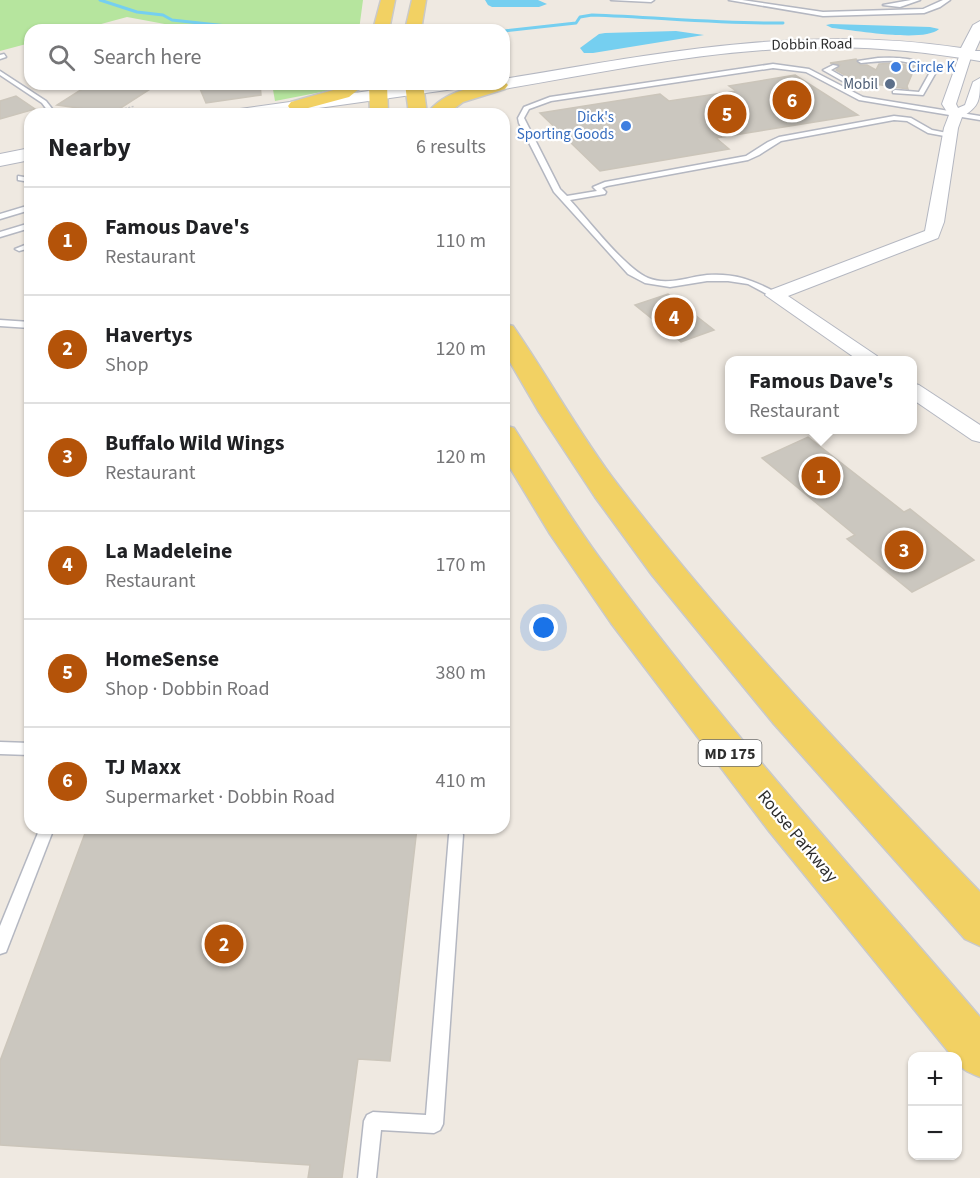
<!DOCTYPE html>
<html lang="en">
<head>
<meta charset="utf-8">
<style>
	:root { --surface:#fff; --page:#f2f2f2; --text:#202124; --muted:#757577; --line:#e0e0e0; --accent:#b45309 }
	body { margin:0; font-family:"Source Sans 3",sans-serif; background:var(--page); color:var(--text) }
	.controls { position:absolute; right:18px; bottom:18px; display:grid; overflow:hidden; border-radius:12px; box-shadow:0 2px 4px #0004 }
	.controls button { width:54px; height:54px; display:grid; place-items:center; padding:0; border:0; border-bottom:2px solid var(--line); background:var(--surface); color:var(--text); font:30px sans-serif }
	.you { position:absolute; left:544px; top:628px; width:21px; height:21px; margin:-15px; border:4px solid #fff; border-radius:50%; background:#1a73e8; box-shadow:0 0 0 9px #1a73e833 }
	.badge { display:grid; place-items:center; width:39px; height:39px; border-radius:50%; background:var(--accent); color:#fff; font-size:20px; font-weight:700 }
	.pin { position:absolute; translate:-50% -50%; border:3px solid #fff; box-shadow:0 2px 6px #0006 }
	.popup { position:absolute; left:725px; top:356px; width:192px; height:78px; box-sizing:border-box; display:grid; place-content:center; border-radius:12px; background:var(--surface); filter:drop-shadow(0 2px 4px #0005); font-size:20px; white-space:nowrap; color:var(--muted) }
	.popup b { font-size:22px; color:var(--text) }
	.popup::after { content:''; position:absolute; left:50%; top:100%; margin-left:-12px; border:12px solid transparent; border-top-color:var(--surface) }
	.list { margin:0; padding:0; list-style:none }
	h2 { display:flex; justify-content:space-between; align-items:center; height:78px; margin:0; padding:0 24px; font-size:26px }
	h2 small { font-size:20px; font-weight:400; color:var(--muted) }
	.list li { display:grid; grid-template-columns:39px 1fr auto; gap:18px; align-items:center; box-sizing:border-box; height:108px; padding:0 24px; border-top:2px solid var(--line) }
	.list b { display:block; font-size:22px; white-space:nowrap }
	.list p { margin:0; font-size:20px; white-space:nowrap; color:var(--muted) }
	.list em { font-size:20px; font-style:normal; color:var(--muted) }
	.icon { flex:none; width:33px; height:33px; fill:none; stroke:currentColor; stroke-width:2; stroke-linecap:round; stroke-linejoin:round }
	.map { position:relative; flex:none; width:980px; height:1178px; overflow:hidden }
	.search { position:absolute; background:var(--surface); box-shadow:0 2px 4px #0004; left:24px; top:24px; width:486px; height:66px; display:flex; align-items:center; gap:15px; box-sizing:border-box; padding:0 21px; border-radius:18px; color:var(--muted); font-size:22px }
	.panel { position:absolute; background:var(--surface); box-shadow:0 2px 4px #0004; left:24px; top:108px; width:486px; height:726px; border-radius:18px }
	.map>svg:first-child { display:block }
	.green { fill:#b6e59e }
	.water { fill:#75cff0 }
	.lines { fill:none; stroke-linecap:round; stroke-linejoin:round }
	.stream { stroke:#75cff0; stroke-width:3 }
	.building { fill:#cbc7bf; stroke:#cbc5ba; stroke-width:1.5 }
	.service-casing { stroke:#b4b7c1; stroke-width:3 }
	.minor-casing { stroke:#b4b7c1; stroke-width:2 }
	.tertiary-casing { stroke:#b4b7c1; stroke-width:2 }
	.primary-casing { stroke:#c9c9c9; stroke-width:3 }
	.path { stroke:#c9c9c9; stroke-width:1.5; stroke-dasharray:2 1.5; stroke-linecap:butt }
	.service { fill:#fff; fill-rule:evenodd }
	.minor { fill:#fff; fill-rule:evenodd }
	.tertiary { fill:#fff; fill-rule:evenodd }
	.primary { fill:#f2d163; fill-rule:evenodd }
	.shop-dot { fill:#3f7fe0; stroke:#fff; stroke-width:2 }
	.service-dot { fill:#5c6f8a; stroke:#fff; stroke-width:2 }
	.labels { text-anchor:middle; stroke-width:4.5; stroke-linejoin:round; paint-order:stroke }
	.far-street-label { font-size:15px; fill:#2e2e2e; stroke:#fff }
	.far-shop-label { font-size:15px; fill:#366cbe; stroke:#fff; text-anchor:start }
	.far-service-label { font-size:15px; fill:#4e5e75; stroke:#fff; text-anchor:end }
	.shield { fill:#fff; stroke:#6d6d6d; stroke-width:1.5 }
	.shield-label { font-size:16px; font-weight:bold; fill:#2e2e2e }
	.street-label { font-size:18px; fill:#2e2e2e; stroke:#fff }
</style>
</head>
<body>
<div class="map">
<svg width="980" height="1178" viewBox="0 0 980 1178">
	<rect width="100%" height="100%" fill="#efe9e1"/>
	<!-- green -->
	<g class="green">
		<path d="M0 0H363L359 30H197L127 17 79 30H30V43L0 51Z"/>
		<path d="M272 84H341L337 89 275 101Z"/>
	</g>
	<!-- water -->
	<g class="water">
		<path d="M485 0H538L547 4 539 7H492L488 5Z"/>
		<path d="M831 24 930 27 939 29C924 43 854 30 832 28L826 25Z"/>
		<path d="M676 31 704 35 593 53H584L580 48 599 34 605 33Z"/>
	</g>
	<g class="lines">
		<!-- stream -->
		<g class="stream">
			<path d="M100 0 137 12 163 15 172 20 227 26 238 30"/>
			<path d="M504 31 576 23 580 17 592 15C656 17 719 24 783 23"/>
		</g>
	</g>
	<!-- building -->
	<g class="building">
		<path d="M856 59 860 65H867L876 70 879 64 896 63 915 67 907 86 908 89 855 81 836 70 840 65 830 63Z"/>
		<path d="M795 75 858 115 716 138 729 149 600 171 540 113 660 94 669 101 736 91 729 86Z"/>
		<path d="M90 84H158L113 113 57 105Z"/>
		<path d="M198 84H260L261 95 206 103Z"/>
		<path d="M16 96 35 109 0 119V101Z"/>
		<path d="M668 294 714 330 681 342 635 305Z"/>
		<path d="M808 437 904 512 910 509 974 560 912 592 847 539 855 535 762 458Z"/>
		<path d="M87 828H417L390 1061 358 1059 342 1178H308L310 1165 0 1145V1061Z"/>
	</g>
	<g class="lines">
		<defs>
			<g id="service">
				<path d="M611 0H654L651 2Z"/>
				<path d="M729 0H742L823 12 923 9 943 0H950L940 7 924 13 823 16Z"/>
				<path d="M911 0H920L900 7 883 5Z"/>
				<path d="M4 54 6 57 0 59V55Z"/>
				<path d="M878 58C899 57 920 57 935 74L923 95 893 93V91L895 90 919 92 929 74C912 56 884 61 861 63L858 61Z"/>
				<path d="M773 64 809 69 863 97 980 116V120L859 100 806 72 773 68 551 101 529 109 524 118 560 189 567 196 597 191 593 187 605 182 746 156 768 142 779 137 894 116 911 118 932 130 952 134V136L950 137 928 133 907 121 894 120 781 141 759 155 748 160 607 186 602 188 606 192 605 194 570 200C589 221 625 268 648 278 667 286 688 277 707 275 735 273 753 280 777 293V297L774 298 748 284 728 281H707L670 287 645 283 628 274 554 192 519 123 518 118 524 107 550 97Z"/>
				<path d="M833 65 838 66 831 70 857 85V87H853L823 70Z"/>
				<path d="M0 71 46 101 53 110 52 111H48L42 103 0 75Z"/>
				<path d="M18 176 30 178V182L18 180Z"/>
				<path d="M30 205V210L0 219V214Z"/>
				<path d="M30 223V228L0 237V232Z"/>
				<path d="M30 243V248L19 251 15 249Z"/>
				<path d="M0 320 30 322V328L0 326Z"/>
				<path d="M0 742 30 743V755L0 754Z"/>
				<path d="M40 828H54L6 952 0 954V926Z"/>
				<path d="M456 828 461 830 463 835 443 1124 440 1130 434 1133 381 1130 376 1178H358L364 1121 367 1115 373 1112 426 1115 449 835 451 830Z"/>
			</g>
			<g id="minor">
				<path d="M966 50 972 54 956 104 958 108 965 105 973 82 980 78C980 100 980 106 962 117L958 128 944 222 938 238 788 296 877 356 880 360H858L765 295 768 291 925 231 944 128 949 115 942 104 960 54Z"/>
				<path d="M912 383 919 385 980 425V442L972 440 912 399Z"/>
			</g>
			<g id="tertiary">
				<path d="M980 21V40L975 51H980V61C921 51 862 45 803 48 702 51 603 72 504 89L496 84H504V79C658 53 804 24 961 48L973 25Z"/>
				<path d="M419 84H462L454 89 276 114H231L234 110 240 109Z"/>
				<path d="M30 148V160L0 166V154Z"/>
			</g>
			<g id="primary">
				<path d="M381 0H395L389 30H373Z"/>
				<path d="M412 0H426L421 30H405Z"/>
				<path d="M504 81 508 85 505 89 463 102 447 114H427C443 91 478 84 504 84Z"/>
				<path d="M345 84H365L349 97 297 111 291 110 288 106 291 102 337 89Z"/>
				<path d="M369 84H387L388 114H370Z"/>
				<path d="M405 84H423L427 114H409Z"/>
				<path d="M504 324 513 326C549 378 579 434 618 485 729 630 854 761 980 892V946L965 939 774 724 652 575 595 497 539 412 504 352Z"/>
				<path d="M504 425 514 428C543 473 571 520 604 564 720 722 852 868 980 1017V1077C969 1072 958 1070 958 1056H952L769 831 611 623 550 534 504 458Z"/>
			</g>
		</defs>
		<!-- service casing -->
		<use href="#service" class="service-casing"/>
		<!-- minor casing -->
		<use href="#minor" class="minor-casing"/>
		<!-- tertiary casing -->
		<use href="#tertiary" class="tertiary-casing"/>
		<!-- primary casing -->
		<use href="#primary" class="primary-casing"/>
		<!-- path -->
		<path class="path" d="M124 114 123 109 135 106"/>
		<!-- service -->
		<use href="#service" class="service"/>
		<!-- minor -->
		<use href="#minor" class="minor"/>
		<!-- tertiary -->
		<use href="#tertiary" class="tertiary"/>
		<!-- primary -->
		<use href="#primary" class="primary"/>
	</g>
	<!-- markers -->
	<g class="shop-dot">
		<circle cx="896" cy="67" r="6"/>
		<circle cx="626" cy="126" r="6"/>
	</g>
	<circle class="service-dot" cx="890" cy="84" r="6"/>
	<g class="labels">
		<!-- far-street labels -->
		<g class="far-street-label">
			<text transform="translate(812 44) rotate(-1)" y="5">Dobbin Road</text>
		</g>
		<!-- far-shop labels -->
		<g class="far-shop-label">
			<text x="908" y="72">Circle K</text>
			<text x="614" y="122" text-anchor="end">Dick's<tspan x="614" dy="17">Sporting Goods</tspan></text>
		</g>
		<!-- far-service labels -->
		<g class="far-service-label">
			<text x="878" y="89">Mobil</text>
		</g>
		<!-- shield labels -->
		<rect class="shield" x="698.5" y="740" width="63" height="26" rx="4.5"/>
		<g class="shield-label">
			<text x="730" y="759">MD 175</text>
		</g>
		<!-- street labels -->
		<g class="street-label">
			<text transform="translate(798 836) rotate(50)" y="6">Rouse Parkway</text>
		</g>
	</g>
</svg>
<div class="controls">
<button>+</button>
<button>−</button>
</div>
<div class="you"></div>
<div class="pin badge" style="left:821px;top:476px">1</div>
<div class="popup"><b>Famous Dave's</b>Restaurant</div>
<div class="pin badge" style="left:224px;top:944px">2</div>
<div class="pin badge" style="left:904px;top:550px">3</div>
<div class="pin badge" style="left:674px;top:317px">4</div>
<div class="pin badge" style="left:727px;top:114px">5</div>
<div class="pin badge" style="left:792px;top:100px">6</div>
<div class="search"><svg class="icon" aria-label="search" viewBox="0 0 24 24"><circle cx="10" cy="10" r="6"/><path d="M15 15l6 6"/></svg>Search here</div>
<section class="panel">
<h2>Nearby<small>6 results</small></h2>
<ul class="list">
<li><span class="badge">1</span><div><b>Famous Dave's</b><p>Restaurant</p></div><em>110 m</em></li>
<li><span class="badge">2</span><div><b>Havertys</b><p>Shop</p></div><em>120 m</em></li>
<li><span class="badge">3</span><div><b>Buffalo Wild Wings</b><p>Restaurant</p></div><em>120 m</em></li>
<li><span class="badge">4</span><div><b>La Madeleine</b><p>Restaurant</p></div><em>170 m</em></li>
<li><span class="badge">5</span><div><b>HomeSense</b><p>Shop · Dobbin Road</p></div><em>380 m</em></li>
<li><span class="badge">6</span><div><b>TJ Maxx</b><p>Supermarket · Dobbin Road</p></div><em>410 m</em></li>
</ul>
</section>
</div>
</body>
</html>
